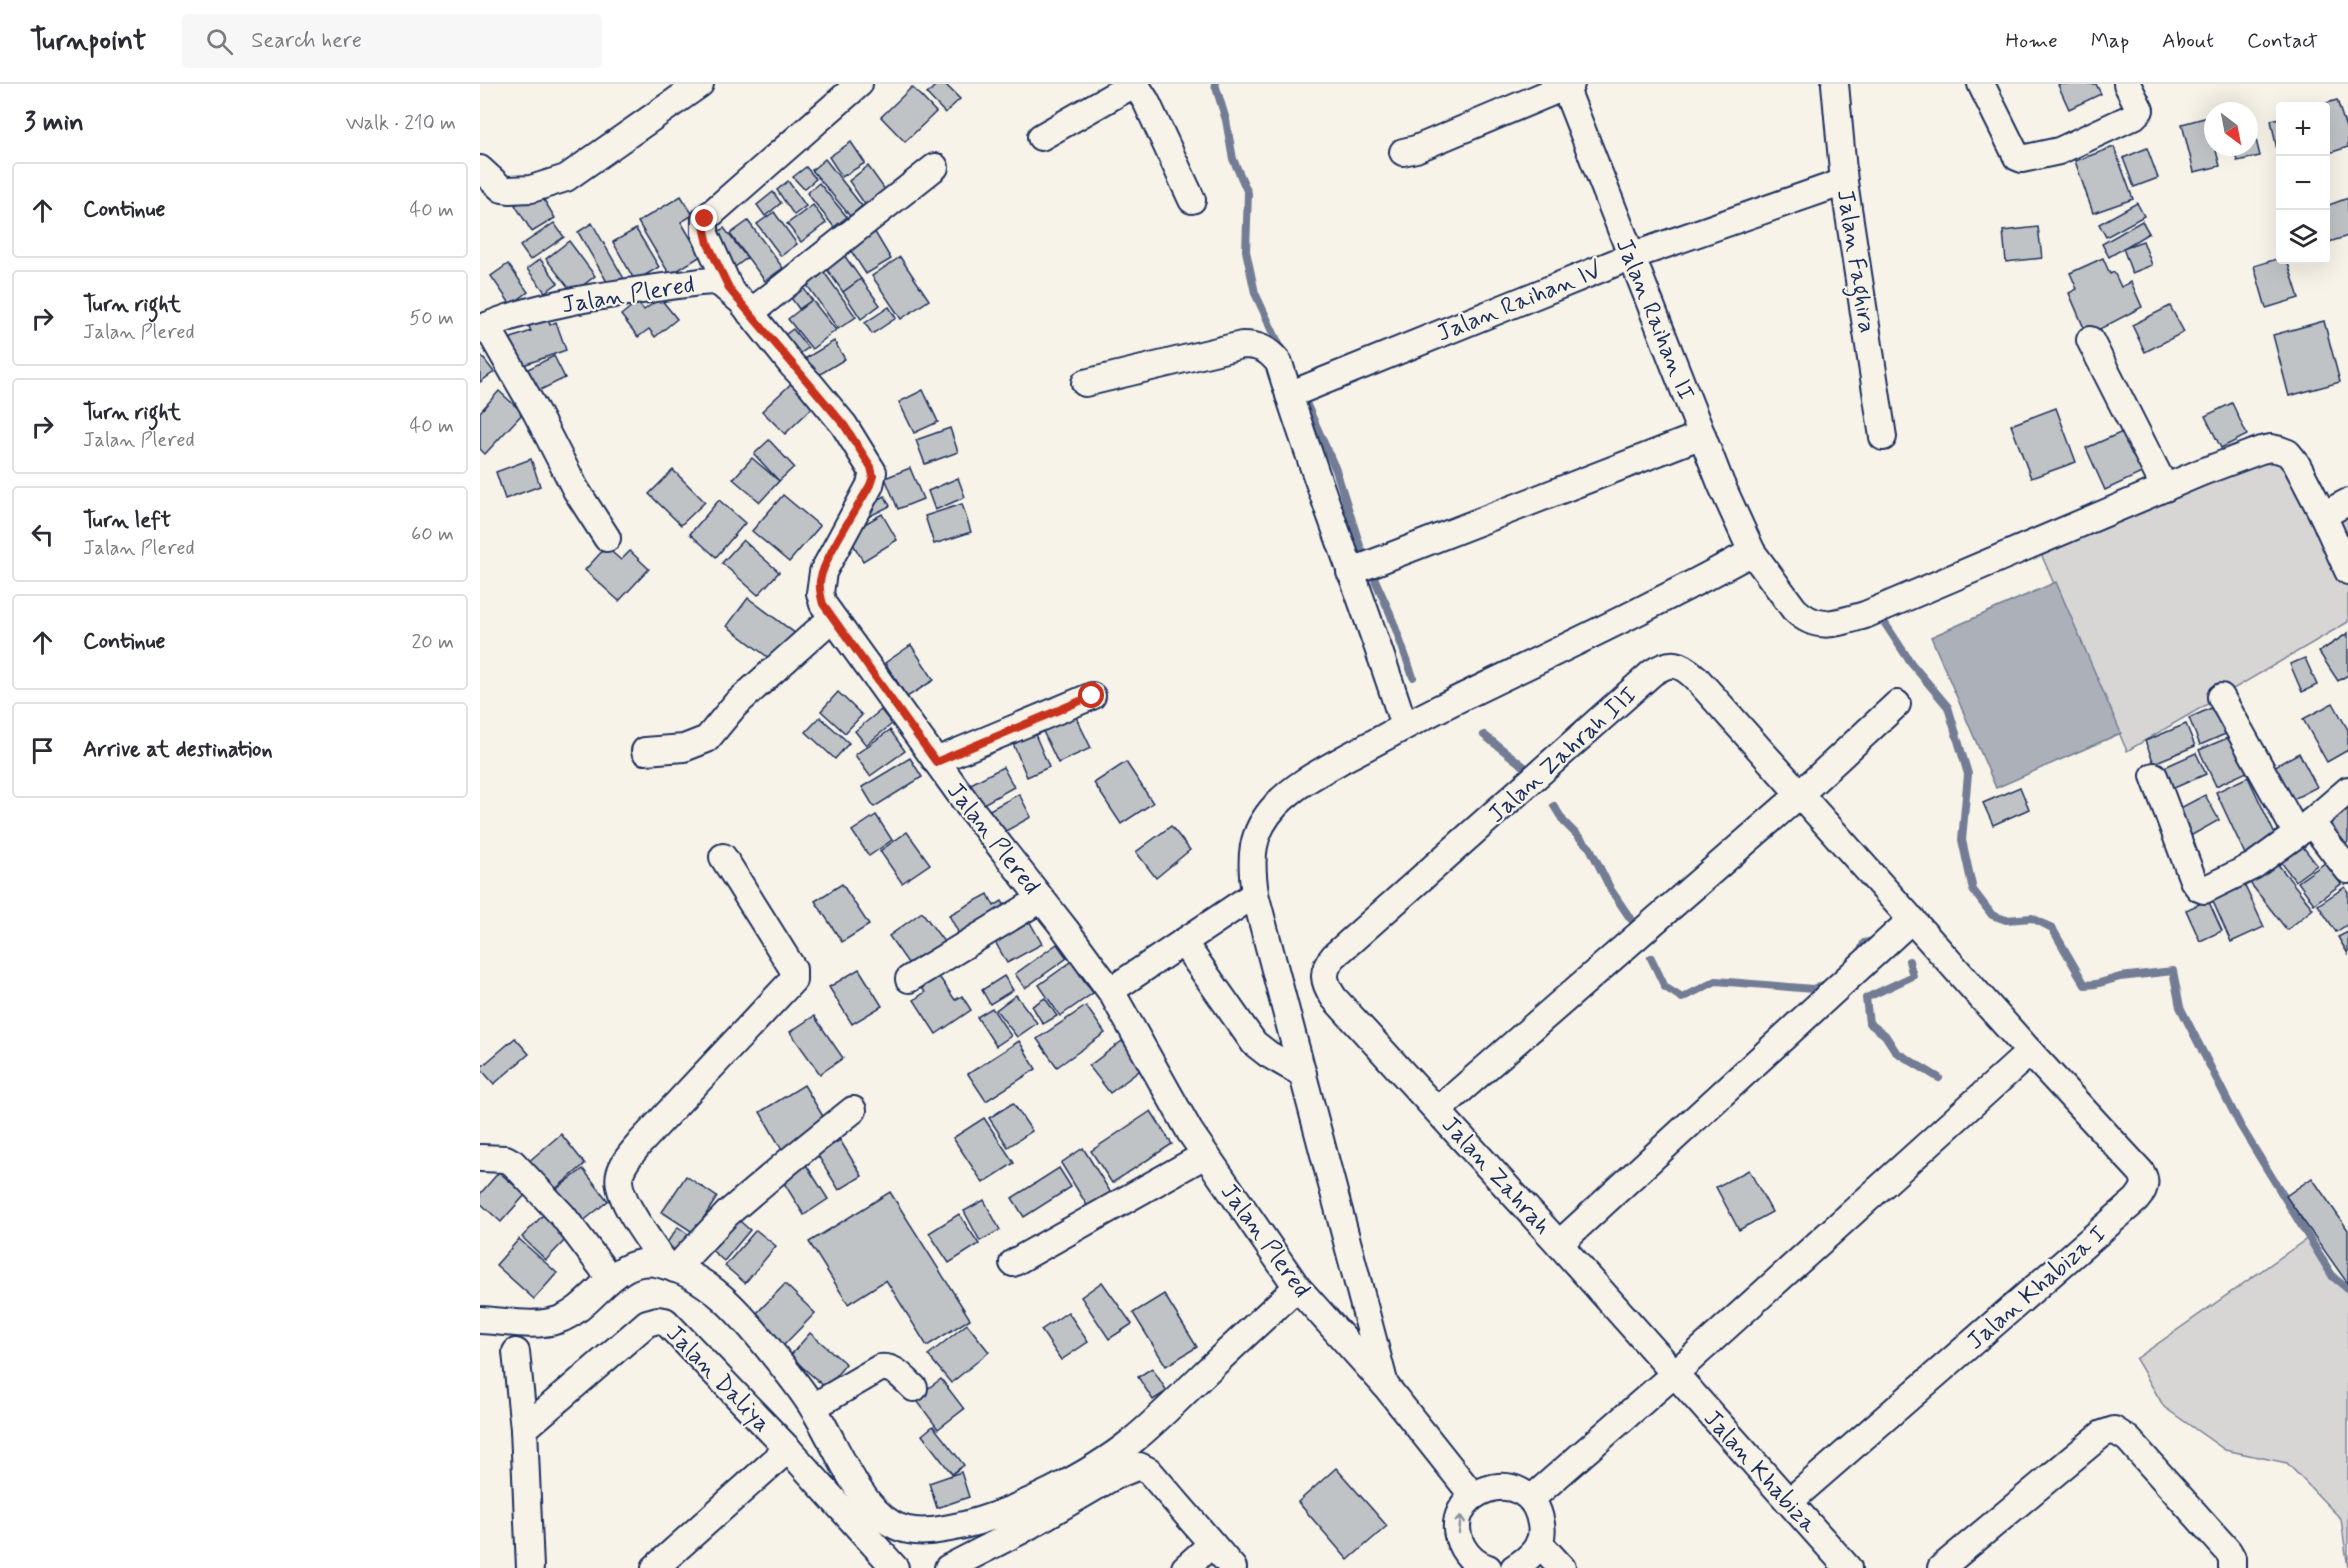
<!DOCTYPE html>
<html lang="en">
<head>
<meta charset="utf-8">
<style>
	:root { --surface:#fff; --page:#f7f7f7; --text:#2b2b33; --muted:#7c7c81; --line:#e1e1e2 }
	body { margin:0; font-family:Mynerve,sans-serif; background:var(--page); color:var(--text) }
	.controls { position:absolute; right:18px; top:18px; display:grid; overflow:hidden; border-radius:6px; box-shadow:0 6px 24px #0002 }
	.controls button { width:54px; height:54px; display:grid; place-items:center; padding:0; border:0; border-bottom:2px solid var(--line); background:var(--surface); color:var(--text); font:30px sans-serif }
	.compass { position:absolute; left:1724px; top:18px; width:54px; height:54px; border-radius:50%; background:var(--surface); box-shadow:0 6px 24px #0002; rotate:148deg }
	.stop { position:absolute; width:18px; height:18px; margin:-14px; border:4px solid #c8321e; border-radius:50%; background:#fff }
	.stop.end { background:#c8321e; border-color:#fff; box-shadow:0 2px 6px #0008 }
	.list { margin:0; padding:0; list-style:none }
	h2 { display:flex; justify-content:space-between; align-items:center; height:78px; margin:0; padding:0 24px; font-size:26px }
	h2 small { font-size:20px; font-weight:400; color:var(--muted) }
	.list li { display:grid; grid-template-columns:39px 1fr auto; gap:18px; align-items:center; box-sizing:border-box; height:96px; margin:0 12px 12px; padding:0 12px; border:2px solid var(--line); border-radius:6px }
	.list b { display:block; font-size:22px; white-space:nowrap }
	.list p { margin:0; font-size:20px; white-space:nowrap; color:var(--muted) }
	.list em { font-size:20px; font-style:normal; color:var(--muted) }
	.icon { flex:none; width:33px; height:33px; fill:none; stroke:currentColor; stroke-width:2; stroke-linecap:round; stroke-linejoin:round }
	.map { position:relative; flex:none; width:1868px; height:1484px; overflow:hidden }
	header { display:flex; align-items:center; gap:36px; box-sizing:border-box; height:84px; padding:0 30px; background:var(--surface); border-bottom:2px solid var(--line) }
	header strong { font-size:28px }
	nav { display:flex; gap:33px; margin-inline-start:auto; font-size:21px }
	.search { width:420px; height:54px; background:var(--page); display:flex; align-items:center; gap:15px; box-sizing:border-box; padding:0 21px; border-radius:6px; color:var(--muted); font-size:22px }
	main { display:flex }
	aside { flex:1; background:var(--surface) }
	.map>svg:first-child { display:block }
	.green { fill:#d7d6d4; stroke:#798299; stroke-width:1.5 }
	.water { fill:#acb0b9; stroke:#727c95; stroke-width:1.5 }
	.lines { fill:none; stroke-linecap:round; stroke-linejoin:round }
	.stream { stroke:#727c95; stroke-width:8 }
	.building { fill:#c0c3c5; stroke:#1b2f5e; stroke-width:1.5 }
	.minor-casing { stroke:#1b2f5e; stroke-width:30 }
	.minor { stroke:#f7f3e8; stroke-width:26 }
	.oneway { stroke:#8991a3 }
	.route { stroke:#c8321e; stroke-width:8 }
	.labels { text-anchor:middle; stroke-width:4.5; stroke-linejoin:round; paint-order:stroke }
	.street-label { font-size:24px; fill:#1b2f5e; stroke:#f7f3e8 }
</style>
</head>
<body>
<header>
<strong>Turnpoint</strong>
<div class="search"><svg class="icon" aria-label="search" viewBox="0 0 24 24"><circle cx="10" cy="10" r="6"/><path d="M15 15l6 6"/></svg>Search here</div>
<nav><a>Home</a><a>Map</a><a>About</a><a>Contact</a></nav>
</header>
<main>
<aside>
<h2>3 min<small>Walk · 210 m</small></h2>
<ul class="list">
<li><svg class="icon" aria-label="ahead" viewBox="0 0 24 24"><path d="M12 20V5M6 11l6-6 6 6"/></svg><div><b>Continue</b></div><em>40 m</em></li>
<li><svg class="icon" aria-label="right" viewBox="0 0 24 24"><path d="M7 20v-9h11M14 6l5 5-5 5"/></svg><div><b>Turn right</b><p>Jalan Plered</p></div><em>50 m</em></li>
<li><svg class="icon" aria-label="right" viewBox="0 0 24 24"><path d="M7 20v-9h11M14 6l5 5-5 5"/></svg><div><b>Turn right</b><p>Jalan Plered</p></div><em>40 m</em></li>
<li><svg class="icon" aria-label="left" viewBox="0 0 24 24"><path d="M17 20v-9H6M10 6l-5 5 5 5"/></svg><div><b>Turn left</b><p>Jalan Plered</p></div><em>60 m</em></li>
<li><svg class="icon" aria-label="ahead" viewBox="0 0 24 24"><path d="M12 20V5M6 11l6-6 6 6"/></svg><div><b>Continue</b></div><em>20 m</em></li>
<li><svg class="icon" aria-label="arrive" viewBox="0 0 24 24"><path d="M6 21V4h12l-3 4 3 4H6"/></svg><div><b>Arrive at destination</b></div></li>
</ul>
</aside>
<div class="map">
<svg width="1868" height="1484" viewBox="0 0 1868 1484">
	<rect width="100%" height="100%" fill="#f7f3e8"/>
	<filter id="ink" filterUnits="userSpaceOnUse"><feTurbulence type="fractalNoise" baseFrequency=".0167" numOctaves="2"/><feDisplacementMap in="SourceGraphic" scale="12" xChannelSelector="R" yChannelSelector="G"/><feConvolveMatrix kernelMatrix="1 2 1 2 8 2 1 2 1" color-interpolation-filters="sRGB"/></filter>
	<g filter="url(#ink)">
		<!-- green -->
		<g class="green">
			<path d="M1796 371 1854 422 1868 414V538L1647 667 1558 463Z"/>
			<path d="M1828 1154 1868 1207V1484L1861 1435 1807 1379 1745 1366 1684 1323 1656 1275Z"/>
		</g>
		<!-- water -->
		<path class="water" d="M1576 498 1641 649 1516 704 1451 553Z"/>
		<g class="lines">
			<!-- stream -->
			<g class="stream">
				<path d="M735 0 746 36 753 75 768 109 766 167 775 209 803 269"/>
				<path d="M821 308 856 386 881 465 910 529 933 593"/>
				<path d="M1404 538 1431 579 1468 623 1488 690 1482 756 1493 806 1512 831 1526 836 1552 834 1572 844 1605 901 1616 900 1640 893 1693 887 1700 923 1760 1041 1853 1193 1868 1205"/>
				<path d="M1004 651 1051 688"/>
				<path d="M1074 722 1084 738 1110 764 1131 806 1150 834 1160 843"/>
				<path d="M1379 872 1384 859 1398 856"/>
				<path d="M1171 874 1185 903 1202 914 1236 897 1333 905 1351 898"/>
				<path d="M1429 877 1433 892 1386 914 1389 939 1405 951 1416 968 1459 994"/>
			</g>
		</g>
		<!-- building -->
		<g class="building">
			<path d="M457 0H465L480 15 465 29 447 10Z"/>
			<path d="M1581 0H1616L1621 10 1589 25 1578 1Z"/>
			<path d="M432 3 456 28 425 58 401 33Z"/>
			<path d="M1857 16 1868 50V63L1846 70V22H1837Z"/>
			<path d="M1769 27 1780 72 1757 77 1754 63H1769Z"/>
			<path d="M1728 33 1733 63H1735L1740 82 1714 88 1702 40Z"/>
			<path d="M1800 34V75L1799 76 1791 36Z"/>
			<path d="M371 58 385 79 362 93 349 73Z"/>
			<path d="M1634 63 1653 115 1613 129 1595 77Z"/>
			<path d="M1667 64 1678 94 1654 103 1643 74Z"/>
			<path d="M345 75 382 122 370 132 332 86Z"/>
			<path d="M388 82 406 107 386 122 369 97Z"/>
			<path d="M326 83 336 95 324 105 313 93Z"/>
			<path d="M308 97 326 122 314 131 297 106Z"/>
			<path d="M339 99 367 133 354 143 327 109Z"/>
			<path d="M58 106 75 134 52 148 35 121Z"/>
			<path d="M293 108 301 119 285 132 277 121Z"/>
			<path d="M201 112 213 131 201 138 221 172 190 191 158 138Z"/>
			<path d="M1868 114V152L1846 159V122Z"/>
			<path d="M1657 119 1664 132 1626 153 1619 140Z"/>
			<path d="M333 121 346 139 321 158 307 140Z"/>
			<path d="M294 128 317 160 301 172 277 140Z"/>
			<path d="M268 137 303 184 285 197 250 150Z"/>
			<path d="M1662 137 1669 149 1629 173 1622 160Z"/>
			<path d="M74 139 84 153 50 176 40 162Z"/>
			<path d="M112 139 147 200 133 208 98 148Z"/>
			<path d="M390 140 411 175 386 190 364 156Z"/>
			<path d="M1558 143 1562 174 1526 178 1523 147Z"/>
			<path d="M244 144 267 174 255 183 233 152Z"/>
			<path d="M156 145 179 183 155 197 133 158Z"/>
			<path d="M89 157 115 192 93 209 66 175Z"/>
			<path d="M1663 157 1672 181 1652 189 1643 164Z"/>
			<path d="M359 164 381 195 363 208 341 177Z"/>
			<path d="M420 173 449 216 421 235 392 192Z"/>
			<path d="M1623 174 1630 190 1634 188 1641 203 1651 198 1662 223 1616 247 1615 244 1609 247 1608 243 1604 244 1589 209 1597 205 1590 189Z"/>
			<path d="M1800 174 1807 176 1819 214 1786 224 1774 182Z"/>
			<path d="M60 175 78 199 65 208 47 185Z"/>
			<path d="M28 180 48 208 31 221 11 192Z"/>
			<path d="M339 181 376 233 358 245 322 194Z"/>
			<path d="M317 195 332 216 319 225 304 204Z"/>
			<path d="M381 195 400 221 381 235 363 208Z"/>
			<path d="M180 214 197 235 175 253 169 245 158 253 141 231 157 218 164 226Z"/>
			<path d="M332 216 356 246 332 265 308 235Z"/>
			<path d="M1690 222 1704 248 1665 268 1652 241Z"/>
			<path d="M409 223 416 234 392 250 385 239Z"/>
			<path d="M66 231 70 241 76 238 86 266 35 284 26 256 51 247 47 238Z"/>
			<path d="M1844 237 1860 298 1809 312 1793 251Z"/>
			<path d="M313 245 328 264 312 275 298 256Z"/>
			<path d="M354 257 365 275 329 297 318 279Z"/>
			<path d="M0 270 14 288 0 298Z"/>
			<path d="M74 272 85 294 48 312 38 290Z"/>
			<path d="M314 297 336 320 305 350 282 327Z"/>
			<path d="M443 306 458 338 434 349 419 318Z"/>
			<path d="M19 307 43 329 5 370 0 365V328Z"/>
			<path d="M1752 319 1767 351 1741 364 1725 332Z"/>
			<path d="M1576 324 1596 378 1551 394 1531 341Z"/>
			<path d="M470 344 478 368 445 380 436 356Z"/>
			<path d="M1647 346 1666 387 1625 406 1606 364Z"/>
			<path d="M289 356 314 383 299 397 274 370Z"/>
			<path d="M272 374 299 397 280 418 253 395Z"/>
			<path d="M51 375 60 402 25 415 16 388Z"/>
			<path d="M430 384 443 415 418 425 405 394Z"/>
			<path d="M193 386 225 418 201 441 169 410Z"/>
			<path d="M478 394 485 413 455 426 448 407Z"/>
			<path d="M303 411 340 442 309 478 272 447Z"/>
			<path d="M405 412 410 422 386 434 381 424Z"/>
			<path d="M239 416 265 439 236 473 210 450Z"/>
			<path d="M482 420 491 448 454 460 445 432Z"/>
			<path d="M402 430 417 456 383 477 367 450Z"/>
			<path d="M263 456 299 488 278 511 242 479Z"/>
			<path d="M126 463 141 476 150 467 169 485 139 517 105 486Z"/>
			<path d="M268 514 320 553 298 581 247 542Z"/>
			<path d="M1868 549V591L1858 597 1839 568Z"/>
			<path d="M431 561 454 596 427 613 405 579Z"/>
			<path d="M1825 574 1837 601 1822 608 1810 580Z"/>
			<path d="M358 608 382 631 365 649 341 627Z"/>
			<path d="M1853 619 1868 646V666L1847 678 1823 635Z"/>
			<path d="M1738 621 1750 648 1720 661 1709 634Z"/>
			<path d="M592 625 611 664 578 679 560 641Z"/>
			<path d="M401 626 412 640 386 661 375 647Z"/>
			<path d="M340 633 369 659 355 675 326 648Z"/>
			<path d="M1706 640 1715 662 1674 679 1665 657Z"/>
			<path d="M410 646 425 667 390 692 375 671Z"/>
			<path d="M554 648 569 683 547 693 532 657Z"/>
			<path d="M1750 653 1767 688 1736 702 1719 666Z"/>
			<path d="M1716 669 1726 690 1685 708 1676 687Z"/>
			<path d="M1819 669 1837 703 1806 719 1788 686Z"/>
			<path d="M430 674 442 693 394 723 382 703Z"/>
			<path d="M646 678 673 719 641 740 614 699Z"/>
			<path d="M523 683 534 703 496 724 485 703Z"/>
			<path d="M1768 693 1797 755 1765 770 1736 708Z"/>
			<path d="M1540 703 1549 725 1513 741 1503 719Z"/>
			<path d="M539 710 551 733 515 753 502 730Z"/>
			<path d="M1725 711 1739 736 1705 755 1691 729Z"/>
			<path d="M1861 718 1868 725V758L1860 766 1836 741Z"/>
			<path d="M396 731 412 756 389 772 372 747Z"/>
			<path d="M691 742 710 766 676 794 656 768Z"/>
			<path d="M427 748 450 780 422 799 400 767Z"/>
			<path d="M1817 755 1837 781 1815 797 1796 771Z"/>
			<path d="M1793 774 1833 825 1807 846 1767 795Z"/>
			<path d="M1845 779 1861 800 1834 820 1818 798Z"/>
			<path d="M1763 798 1784 843 1751 858 1731 813Z"/>
			<path d="M362 800 389 841 362 858 335 817Z"/>
			<path d="M1865 803 1868 808V840L1856 848 1838 821Z"/>
			<path d="M508 810 514 822 522 817 531 832 484 859 469 831Z"/>
			<path d="M1728 816 1742 847 1720 857 1706 826Z"/>
			<path d="M442 828 467 862 433 886 409 852Z"/>
			<path d="M547 833 562 860 527 879 512 852Z"/>
			<path d="M1868 848V870L1858 853Z"/>
			<path d="M577 860 587 874 545 904 535 890Z"/>
			<path d="M591 878 613 909 580 932 559 901Z"/>
			<path d="M379 885 402 922 372 940 349 903Z"/>
			<path d="M456 888 475 916 482 912 491 926 456 950 434 916 445 908 439 900Z"/>
			<path d="M524 892 533 906 510 920 502 906Z"/>
			<path d="M536 911 557 939 537 953 516 926Z"/>
			<path d="M565 914 577 932 563 940 552 922Z"/>
			<path d="M606 922 625 949 577 983 557 955Z"/>
			<path d="M512 924 531 952 516 962 497 933Z"/>
			<path d="M334 932 363 974 340 990 310 948Z"/>
			<path d="M35 954 49 970 14 1000 0 984Z"/>
			<path d="M539 957 556 985 506 1017 488 990Z"/>
			<path d="M642 957 663 984 630 1009 609 982Z"/>
			<path d="M324 1001 347 1039 302 1066 280 1028Z"/>
			<path d="M533 1019 552 1047 528 1063 509 1034Z"/>
			<path d="M671 1027 692 1060 632 1099 611 1067Z"/>
			<path d="M504 1034 534 1079 503 1099 473 1054Z"/>
			<path d="M81 1050 105 1080 73 1107 48 1078Z"/>
			<path d="M360 1056 382 1092 359 1106 337 1070Z"/>
			<path d="M603 1064 631 1109 608 1123 581 1079Z"/>
			<path d="M323 1076 348 1115 324 1131 299 1091Z"/>
			<path d="M579 1084 591 1103 544 1133 532 1114Z"/>
			<path d="M103 1085 128 1117 96 1143 70 1110Z"/>
			<path d="M1269 1086 1292 1128 1259 1146 1236 1103Z"/>
			<path d="M19 1088 45 1111 21 1138 0 1119V1110Z"/>
			<path d="M206 1092 237 1113 214 1149 182 1128Z"/>
			<path d="M1832 1094 1868 1146V1200L1806 1112Z"/>
			<path d="M410 1108 490 1235 447 1262 406 1196 368 1220 329 1158Z"/>
			<path d="M504 1116 520 1146 500 1157 484 1127Z"/>
			<path d="M479 1130 499 1160 469 1179 449 1149Z"/>
			<path d="M63 1131 87 1154 66 1176 42 1153Z"/>
			<path d="M253 1131 270 1146 244 1177 227 1162Z"/>
			<path d="M198 1143 215 1155 203 1172 186 1160Z"/>
			<path d="M276 1146 296 1162 265 1199 245 1182Z"/>
			<path d="M39 1155 77 1189 54 1215 16 1181Z"/>
			<path d="M622 1198 652 1240 629 1255 601 1213Z"/>
			<path d="M305 1200 335 1229 303 1262 273 1233Z"/>
			<path d="M684 1210 717 1263 686 1282 653 1229Z"/>
			<path d="M588 1228 608 1258 581 1276 561 1246Z"/>
			<path d="M487 1240 509 1268 471 1299 448 1271Z"/>
			<path d="M330 1249 366 1280 346 1304 310 1272Z"/>
			<path d="M672 1284 687 1307 673 1316 658 1293Z"/>
			<path d="M461 1295 484 1325 458 1345 435 1314Z"/>
			<path d="M453 1342 484 1381 472 1390 442 1351Z"/>
			<path d="M856 1384 907 1442 868 1476 818 1418Z"/>
			<path d="M481 1388 489 1413 457 1424 449 1399Z"/>
		</g>
		<g class="lines">
			<defs>
				<g id="minor">
					<path d="M655 0 666 17 712 116"/>
					<path d="M1084 0 1241 400 1272 468 1314 525C1337 548 1357 539 1385 531L1722 388 1781 366 1791 364 1800 366 1808 369 1816 379 1843 431 1868 487"/>
					<path d="M1355 0 1364 98 1403 353"/>
					<path d="M1501 0 1537 73 1542 75 1579 67 1654 32 1660 26 1647 0"/>
					<path d="M561 53 654 0"/>
					<path d="M923 68 936 65 1091 0"/>
					<path d="M0 85 22 105 29 106 51 105 86 94 220 0"/>
					<path d="M250 206 225 150V135L379 0"/>
					<path d="M270 229 455 83"/>
					<path d="M7 242 56 328 96 406 127 454"/>
					<path d="M0 245C61 216 153 208 220 198L233 197 241 200 261 217 312 281 331 301 364 341 393 388 390 401 343 488 340 509 343 520 490 724 585 845 632 909 710 1048 817 1203 905 1301"/>
					<path d="M1610 256 1685 404"/>
					<path d="M605 299 762 261C779 261 788 265 799 279 836 401 886 520 924 642"/>
					<path d="M809 311 1152 172 1364 98"/>
					<path d="M1843 431 1868 418"/>
					<path d="M870 488 1222 351"/>
					<path d="M1741 613 1817 750"/>
					<path d="M165 667 204 664 227 655 255 621 352 534"/>
					<path d="M456 677 612 612"/>
					<path d="M1674 692 1713 796 1719 804 1724 806 1773 782 1817 750 1868 706"/>
					<path d="M1831 738 1868 786"/>
					<path d="M703 858 774 959 788 970 823 990"/>
					<path d="M429 895 561 815"/>
					<path d="M642 899 775 810"/>
					<path d="M958 1026 1319 711 1417 620"/>
					<path d="M0 1074 26 1075 33 1079 83 1132 130 1194"/>
					<path d="M1079 1160 1432 835"/>
					<path d="M533 1179 725 1071"/>
					<path d="M187 1182C174 1162 133 1112 140 1090 143 1078 153 1068 161 1058L313 896V885L243 773"/>
					<path d="M195 1185 247 1130 308 1078 373 1026"/>
					<path d="M0 1236C25 1237 54 1244 78 1236 116 1223 134 1169 180 1180 228 1191 260 1229 289 1265 304 1284 321 1304 333 1324 355 1358 377 1420 412 1440 434 1453 461 1446 484 1441 536 1428 610 1391 652 1357 678 1336 701 1312 725 1289 755 1260 786 1232 817 1203"/>
					<path d="M36 1268 44 1345 50 1484"/>
					<path d="M333 1323 400 1284C415 1282 424 1295 434 1304"/>
					<path d="M44 1345 167 1239 178 1236 185 1237 308 1365 415 1484"/>
					<path d="M993 1412 905 1301 775 810C770 774 770 749 796 721 816 700 842 687 867 673 898 657 928 640 960 624 1064 573 1170 524 1272 468"/>
					<path d="M1051 1415 1193 1291 1550 968"/>
					<path d="M1309 1418 1656 1116C1664 1107 1668 1099 1661 1088L1550 968 1216 594C1200 579 1191 576 1172 589L854 872C841 887 843 898 854 914L1079 1160 1368 1484"/>
					<path d="M1059 1459 1082 1484"/>
					<path d="M175 1484 308 1365"/>
					<path d="M468 1484 540 1447 634 1392 659 1382 669 1387 753 1484"/>
					<path d="M705 1484 732 1460"/>
					<path d="M1008 1484C997 1481 989 1474 983 1464 952 1408 1051 1372 1061 1440 1065 1461 1050 1474 1034 1484"/>
					<path d="M1461 1484 1622 1350 1634 1346 1648 1355 1748 1467 1752 1474V1484"/>
				</g>
			</defs>
			<!-- minor casing -->
			<use href="#minor" class="minor-casing"/>
			<!-- minor -->
			<use href="#minor" class="minor"/>
		</g>
		<!-- one-way arrows -->
		<defs><path id="oneway-shaft" d="M-6 0H5M1.5-3L5.5 0L1.5 3" fill="none" stroke-width="1.6" stroke-linecap="round" stroke-linejoin="round" transform="scale(1.5)"/></defs>
		<use class="oneway" href="#oneway-shaft" transform="translate(980 1440) rotate(-84)"/>
	</g>
	<g class="lines" filter="url(#ink)">
		<!-- route -->
		<path class="route" d="M225 135 224 142 228 160 250 206 364 341 391 383 393 392 390 401C377 425 344 473 340 497 339 505 341 513 343 520L456 678 612 612"/>
	</g>
	<g class="labels">
		<!-- street labels -->
		<g class="street-label">
			<text transform="translate(1377 177) rotate(81)" y="8">Jalan Faghira</text>
			<text transform="translate(148 210) rotate(-9)" y="8">Jalan Plered</text>
			<text transform="translate(1039 217) rotate(-22)" y="8">Jalan Raihan IV</text>
			<text transform="translate(1176 235) rotate(68)" y="8">Jalan Raihan II</text>
			<text transform="translate(1082 670) rotate(-42)" y="8">Jalan Zahrah III</text>
			<text transform="translate(514 754) rotate(52)" y="8">Jalan Plered</text>
			<text transform="translate(1017 1091) rotate(48)" y="8">Jalan Zahrah</text>
			<text transform="translate(786 1156) rotate(54)" y="8">Jalan Plered</text>
			<text transform="translate(1556 1203) rotate(-41)" y="8">Jalan Khabiza I</text>
			<text transform="translate(239 1294) rotate(46)" y="8">Jalan Daliya</text>
			<text transform="translate(1281 1387) rotate(48)" y="8">Jalan Khabiza</text>
		</g>
	</g>
</svg>
<div class="controls">
<button>+</button>
<button>−</button>
<button><svg class="icon" aria-label="layers" viewBox="0 0 24 24"><path d="M12 4l9 5-9 5-9-5zM3 14l9 5 9-5"/></svg></button>
</div>
<svg class="compass" viewBox="-18 -18 36 36"><path d="M0-13l5 13h-10z" fill="#e53935"/><path d="M0 13l5-13h-10z" fill="#7c7c81"/></svg>
<div class="stop" style="left:612px;top:612px"></div>
<div class="stop end" style="left:225px;top:135px"></div>
</div>
</main>
</body>
</html>
